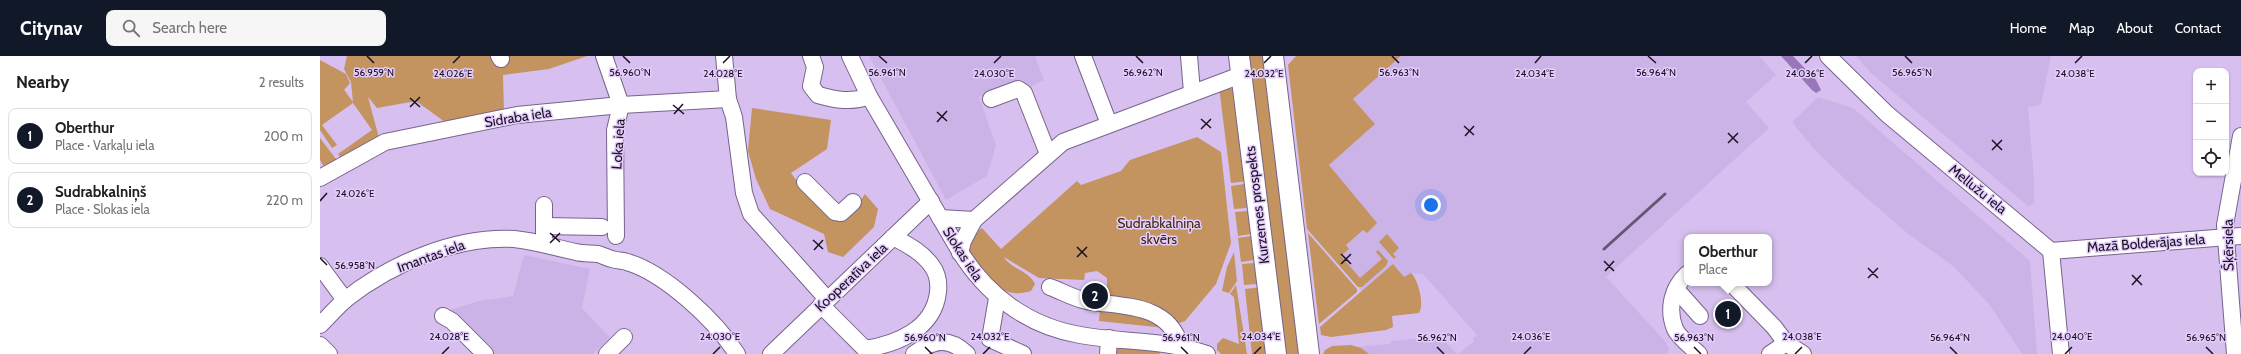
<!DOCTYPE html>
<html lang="en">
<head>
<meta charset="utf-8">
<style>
	:root { --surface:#fff; --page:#f6f6f6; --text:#202124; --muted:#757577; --line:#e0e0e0; --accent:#111827 }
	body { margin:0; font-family:Cabin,sans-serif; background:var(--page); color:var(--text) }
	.controls { position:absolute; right:12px; top:12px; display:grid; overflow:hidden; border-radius:8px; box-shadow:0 1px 3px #0004 }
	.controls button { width:36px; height:36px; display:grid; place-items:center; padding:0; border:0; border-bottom:1px solid var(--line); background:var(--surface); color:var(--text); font:20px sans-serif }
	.you { position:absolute; left:1111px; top:149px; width:14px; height:14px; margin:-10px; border:3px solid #fff; border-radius:50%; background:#1a73e8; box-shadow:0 0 0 6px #1a73e833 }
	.badge { display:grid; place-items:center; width:26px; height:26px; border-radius:50%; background:var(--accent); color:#fff; font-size:13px; font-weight:700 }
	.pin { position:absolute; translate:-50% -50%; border:2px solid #fff; box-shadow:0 1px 4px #0006 }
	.popup { position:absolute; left:1364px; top:178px; width:88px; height:52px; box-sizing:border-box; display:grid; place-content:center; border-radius:8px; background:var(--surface); filter:drop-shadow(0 1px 3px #0005); font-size:13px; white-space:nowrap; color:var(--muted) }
	.popup b { font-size:15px; color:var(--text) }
	.popup::after { content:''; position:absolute; left:50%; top:100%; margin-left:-8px; border:8px solid transparent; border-top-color:var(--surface) }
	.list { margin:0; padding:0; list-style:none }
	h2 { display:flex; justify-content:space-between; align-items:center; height:52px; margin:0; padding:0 16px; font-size:17px }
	h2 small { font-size:13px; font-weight:400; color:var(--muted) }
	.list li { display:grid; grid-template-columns:26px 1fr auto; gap:12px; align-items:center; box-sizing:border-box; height:56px; margin:0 8px 8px; padding:0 8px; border:1px solid var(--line); border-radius:8px }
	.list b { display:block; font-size:15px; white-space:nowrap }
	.list p { margin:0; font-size:13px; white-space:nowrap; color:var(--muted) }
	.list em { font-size:13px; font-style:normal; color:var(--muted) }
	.icon { flex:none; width:22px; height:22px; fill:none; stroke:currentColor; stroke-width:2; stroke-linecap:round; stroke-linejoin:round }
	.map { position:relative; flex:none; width:1921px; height:298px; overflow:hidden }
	header { display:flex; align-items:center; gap:24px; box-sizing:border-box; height:56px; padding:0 20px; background:var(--accent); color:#fff }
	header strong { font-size:19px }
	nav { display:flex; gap:22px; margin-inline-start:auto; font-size:14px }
	.search { width:280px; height:36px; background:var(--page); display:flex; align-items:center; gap:10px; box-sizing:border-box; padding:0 14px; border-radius:8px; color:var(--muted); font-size:15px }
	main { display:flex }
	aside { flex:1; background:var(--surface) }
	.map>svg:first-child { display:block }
	.built { fill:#ccb3e7 }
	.green { fill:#c39360 }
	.water { fill:#9976ba }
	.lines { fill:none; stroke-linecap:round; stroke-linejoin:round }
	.minor-casing { stroke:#78638d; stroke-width:18 }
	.major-casing { stroke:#78638d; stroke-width:22 }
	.minor { stroke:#fff; stroke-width:16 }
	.major { stroke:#fff; stroke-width:20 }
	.rail { stroke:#655773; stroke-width:3 }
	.ticks { fill:none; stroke:#1a1121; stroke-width:1.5 }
	.labels { text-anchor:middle; stroke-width:3; stroke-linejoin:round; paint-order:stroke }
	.street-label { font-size:14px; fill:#1a1121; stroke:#e4cdfc }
	.park-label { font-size:14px; fill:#41290d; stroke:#e4cdfc }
	.ticks-label { font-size:10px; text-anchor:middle; fill:#1a1121; stroke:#e4cdfc; stroke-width:3; stroke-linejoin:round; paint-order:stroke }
</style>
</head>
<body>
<header>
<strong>Citynav</strong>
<div class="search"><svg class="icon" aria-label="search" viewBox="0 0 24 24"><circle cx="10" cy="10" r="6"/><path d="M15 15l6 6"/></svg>Search here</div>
<nav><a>Home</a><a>Map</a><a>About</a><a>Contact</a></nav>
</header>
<main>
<aside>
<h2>Nearby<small>2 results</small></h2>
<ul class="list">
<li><span class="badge">1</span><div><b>Oberthur</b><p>Place · Varkaļu iela</p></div><em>200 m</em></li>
<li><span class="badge">2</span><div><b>Sudrabkalniņš</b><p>Place · Slokas iela</p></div><em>220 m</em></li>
</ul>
</aside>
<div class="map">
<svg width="1921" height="298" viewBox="0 0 1921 298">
	<rect width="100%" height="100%" fill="#d7c0ef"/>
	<!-- built -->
	<g class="built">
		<path d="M549 0H715L724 24 706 33 694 27 659 41 676 89 667 120 626 144Z"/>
		<path d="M1081 0H1439L1456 19 1426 46 1449 72 1286 221 1345 285 1349 293 1347 298H1138L1154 285 1153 283 1157 279 1103 218 1091 217 1084 221 1073 208 1042 235 1010 199 1052 162 1009 109 1055 68 1033 43Z"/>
		<path d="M1536 0H1731L1721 49 1708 51 1714 124V146L1709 151 1551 17Z"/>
		<path d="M1498 41 1533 52 1710 205 1717 298H1702L1669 248 1634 211 1587 177 1527 125 1494 93 1472 66Z"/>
		<path d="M204 199 270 213 262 252 290 282 273 298H170L130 254 159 245 193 240Z"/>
		<path d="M1120 280 1137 298H1013L1035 291 1070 288 1072 285Z"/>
	</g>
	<!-- green -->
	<g class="green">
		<path d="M27 0H267L229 13 183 19 184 55 125 66 96 45 57 52 48 41 59 82 23 105 18 98 52 74 33 47 2 69 17 89 12 92 0 74V4L26 18 30 27 24 34 22 31 33 46 31 26 24 13Z"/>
		<path d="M925 0H947L983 298H962Z"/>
		<path d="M976 0H1081L1033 43 1055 68 1009 109 1057 167 1047 177 1043 174 1026 189 1029 193 1021 200 1040 222 1062 203 1056 196 1058 194 1068 205 1066 210 1042 231H1038L987 173 968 9Z"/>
		<path d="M899 31 914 33 928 125 911 127Z"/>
		<path d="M432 52 511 64 507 93 471 117 485 136 530 159 545 138 558 153 554 171 523 201 508 196 504 178 450 153 436 123 428 95Z"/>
		<path d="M877 81 901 96 911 187 896 228 865 265 845 272 779 265 781 239H787V222L777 215 765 217 764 224 719 222 684 201C691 213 709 215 715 228L711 235C679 245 663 218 647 196L650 180 662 172 681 193 757 125 761 129 801 115 810 104Z"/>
		<path d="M0 82 19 107 6 114 0 104Z"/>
		<path d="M924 128 927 152 914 153 911 130Z"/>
		<path d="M928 155 931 178 918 180 915 156Z"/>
		<path d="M988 177 1037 233V236L999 268Z"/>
		<path d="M1067 178 1079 192 1073 198 1076 201 1074 203 1059 186Z"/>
		<path d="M931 180 934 204 921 206 918 182Z"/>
		<path d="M914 196 917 225 909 237 902 235 907 211Z"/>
		<path d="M935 207 937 228 924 229 922 208Z"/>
		<path d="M1073 208 1084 221 1091 217C1098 223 1105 249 1099 257L1072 260 1073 271 1066 274 1011 281 1001 279 1000 271Z"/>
		<path d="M916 229 927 298H901L897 294V288L903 282 919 288 914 241 910 238Z"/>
		<path d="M942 231 950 298H932L925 233Z"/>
		<path d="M793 288 842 294 839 298H792Z"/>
		<path d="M1031 289 1041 292 1049 298H1003L1005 294 1012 290Z"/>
	</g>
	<!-- water -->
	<path class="water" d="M1461 0H1473L1496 24 1501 34 1496 37 1492 34Z"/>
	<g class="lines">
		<defs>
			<g id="minor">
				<path d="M179 0 181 3"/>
				<path d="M284 0 301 49 295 74 296 180"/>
				<path d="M404 0 408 43 414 61 424 137 431 158 507 243"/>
				<path d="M491 0 495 11 491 30 498 39C516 44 531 47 549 40"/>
				<path d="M530 0 549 40 639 194C666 239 708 270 760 279 805 287 843 283 887 298"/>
				<path d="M763 0 789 68"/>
				<path d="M869 0 872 36"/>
				<path d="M1508 0 1567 58 1731 195 1741 298"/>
				<path d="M671 43 698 33 704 37 728 98"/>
				<path d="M0 122 65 86 197 59 301 49 408 43"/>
				<path d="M485 126 515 156 521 157 533 146"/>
				<path d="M620 162 654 164 743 86 921 19"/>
				<path d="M224 170 282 171"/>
				<path d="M224 181V149"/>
				<path d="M1731 195 1921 180"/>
				<path d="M640 197 643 185 654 164"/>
				<path d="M0 210 25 244"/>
				<path d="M1367 218C1352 232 1347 253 1355 273 1359 282 1372 291 1379 298"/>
				<path d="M1411 227 1454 271 1466 287 1483 298"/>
				<path d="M730 231C741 235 755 243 767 245 802 251 848 247 860 289"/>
				<path d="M1356 233 1380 260"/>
				<path d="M677 242 670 283 703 298"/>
				<path d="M501 249 550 298"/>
				<path d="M123 260 132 265 165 298"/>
				<path d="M0 269C9 260 17 251 26 243 72 207 136 180 194 183 216 185 235 192 256 196 264 198 271 197 278 198 282 199 287 202 292 203 297 205 302 204 307 206 345 217 396 265 417 298"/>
				<path d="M0 289 9 298"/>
				<path d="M545 293C577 288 614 273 618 236 619 227 617 217 612 210 602 196 588 189 573 181"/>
				<path d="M287 298 304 281"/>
				<path d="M451 298 611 145"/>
				<path d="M594 298C613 284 628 280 647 298"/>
				<path d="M788 298 789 282"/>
				<path d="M1450 298 1466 287"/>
				<path d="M1915 298 1905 169 1921 80"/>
			</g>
			<g id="major">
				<path d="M919 0 956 298"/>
				<path d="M953 0 989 298"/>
			</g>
		</defs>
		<!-- minor casing -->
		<use href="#minor" class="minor-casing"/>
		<!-- major casing -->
		<use href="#major" class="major-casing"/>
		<!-- minor -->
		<use href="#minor" class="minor"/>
		<!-- major -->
		<use href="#major" class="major"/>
		<!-- rail -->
		<path class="rail" d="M1284 193 1345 138"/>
	</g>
	<!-- ticks -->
	<path class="ticks" d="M47 0 54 7M303 0 310 7M559 0 567 7M816 0 823 7M1072 0 1079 7M1328 0 1336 7M1585 0 1592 7M133 7 140 0M403 7 410 0M674 7 681 0M944 7 951 0M1215 7 1221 0M1485 7 1492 0M1755 7 1762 0M90 42 100 51M353 49 364 58M90 51 100 41M617 56 627 65M354 58 363 48M881 63 891 72M617 66 627 55M1144 70 1154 79M881 73 891 63M1408 77 1418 87M1145 80 1154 70M1672 84 1682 94M1408 87 1418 77M1672 94 1682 84M0 145 7 137M230 177 240 186M493 184 503 193M230 187 240 177M757 191 767 201M494 194 503 184M1021 198 1031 208M757 201 767 191M0 202 7 209M1284 205 1294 215M1021 208 1031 198M1548 212 1558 222M1285 215 1294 205M1812 219 1822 229M1548 222 1558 212M1812 229 1821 219M605 291 612 298M861 291 868 298M1117 291 1124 298M1374 291 1381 298M1630 291 1637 298M1886 291 1893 298M122 298 129 291M393 298 400 291M663 298 670 291M934 298 941 291M1204 298 1211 291M1475 298 1482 291M1745 298 1752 291"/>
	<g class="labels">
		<!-- street labels -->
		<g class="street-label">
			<text transform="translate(198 61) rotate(-9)" y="5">Sidraba iela</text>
			<text transform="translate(298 88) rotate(-86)" y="5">Loka iela</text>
			<text transform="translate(1658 133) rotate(39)" y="5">Mellužu iela</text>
			<text transform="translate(937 149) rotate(-97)" y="5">Kurzemes prospekts</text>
			<text transform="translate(1826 187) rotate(-4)" y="5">Mazā Bolderājas iela</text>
			<text transform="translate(1908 189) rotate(-91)" y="5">Šķērsiela</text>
			<text transform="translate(643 198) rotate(57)" y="5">Slokas iela</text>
			<text transform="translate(111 200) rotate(-20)" y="5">Imantas iela</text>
			<text transform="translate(531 221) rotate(-43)" y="5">Kooperatīva iela</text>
		</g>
		<!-- park labels -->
		<g class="park-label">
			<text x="839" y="172">Sudrabkalniņa<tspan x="839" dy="16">skvērs</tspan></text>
		</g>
	</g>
	<g class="ticks-label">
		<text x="1079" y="20">56.963°N</text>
		<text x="1336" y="20">56.964°N</text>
		<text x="54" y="20">56.959°N</text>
		<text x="310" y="20">56.960°N</text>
		<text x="567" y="20">56.961°N</text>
		<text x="823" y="20">56.962°N</text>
		<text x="1592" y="20">56.965°N</text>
		<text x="133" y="21">24.026°E</text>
		<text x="403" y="21">24.028°E</text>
		<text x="674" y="21">24.030°E</text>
		<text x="944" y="21">24.032°E</text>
		<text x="1215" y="21">24.034°E</text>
		<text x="1485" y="21">24.036°E</text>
		<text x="1755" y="21">24.038°E</text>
		<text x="35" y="141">24.026°E</text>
		<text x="35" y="213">56.958°N</text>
		<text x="129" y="284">24.028°E</text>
		<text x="400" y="284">24.030°E</text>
		<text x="670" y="284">24.032°E</text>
		<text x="941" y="284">24.034°E</text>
		<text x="1211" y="284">24.036°E</text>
		<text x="1482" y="284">24.038°E</text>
		<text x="1752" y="284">24.040°E</text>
		<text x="605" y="285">56.960°N</text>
		<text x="861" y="285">56.961°N</text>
		<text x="1117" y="285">56.962°N</text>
		<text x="1374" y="285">56.963°N</text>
		<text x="1630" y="285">56.964°N</text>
		<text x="1886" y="285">56.965°N</text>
	</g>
</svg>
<div class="controls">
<button>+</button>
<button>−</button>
<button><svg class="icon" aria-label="locate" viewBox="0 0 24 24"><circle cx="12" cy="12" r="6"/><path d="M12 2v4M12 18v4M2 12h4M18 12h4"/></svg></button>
</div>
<div class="you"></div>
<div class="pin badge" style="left:1408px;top:258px">1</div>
<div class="popup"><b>Oberthur</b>Place</div>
<div class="pin badge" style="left:775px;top:240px">2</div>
</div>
</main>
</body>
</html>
